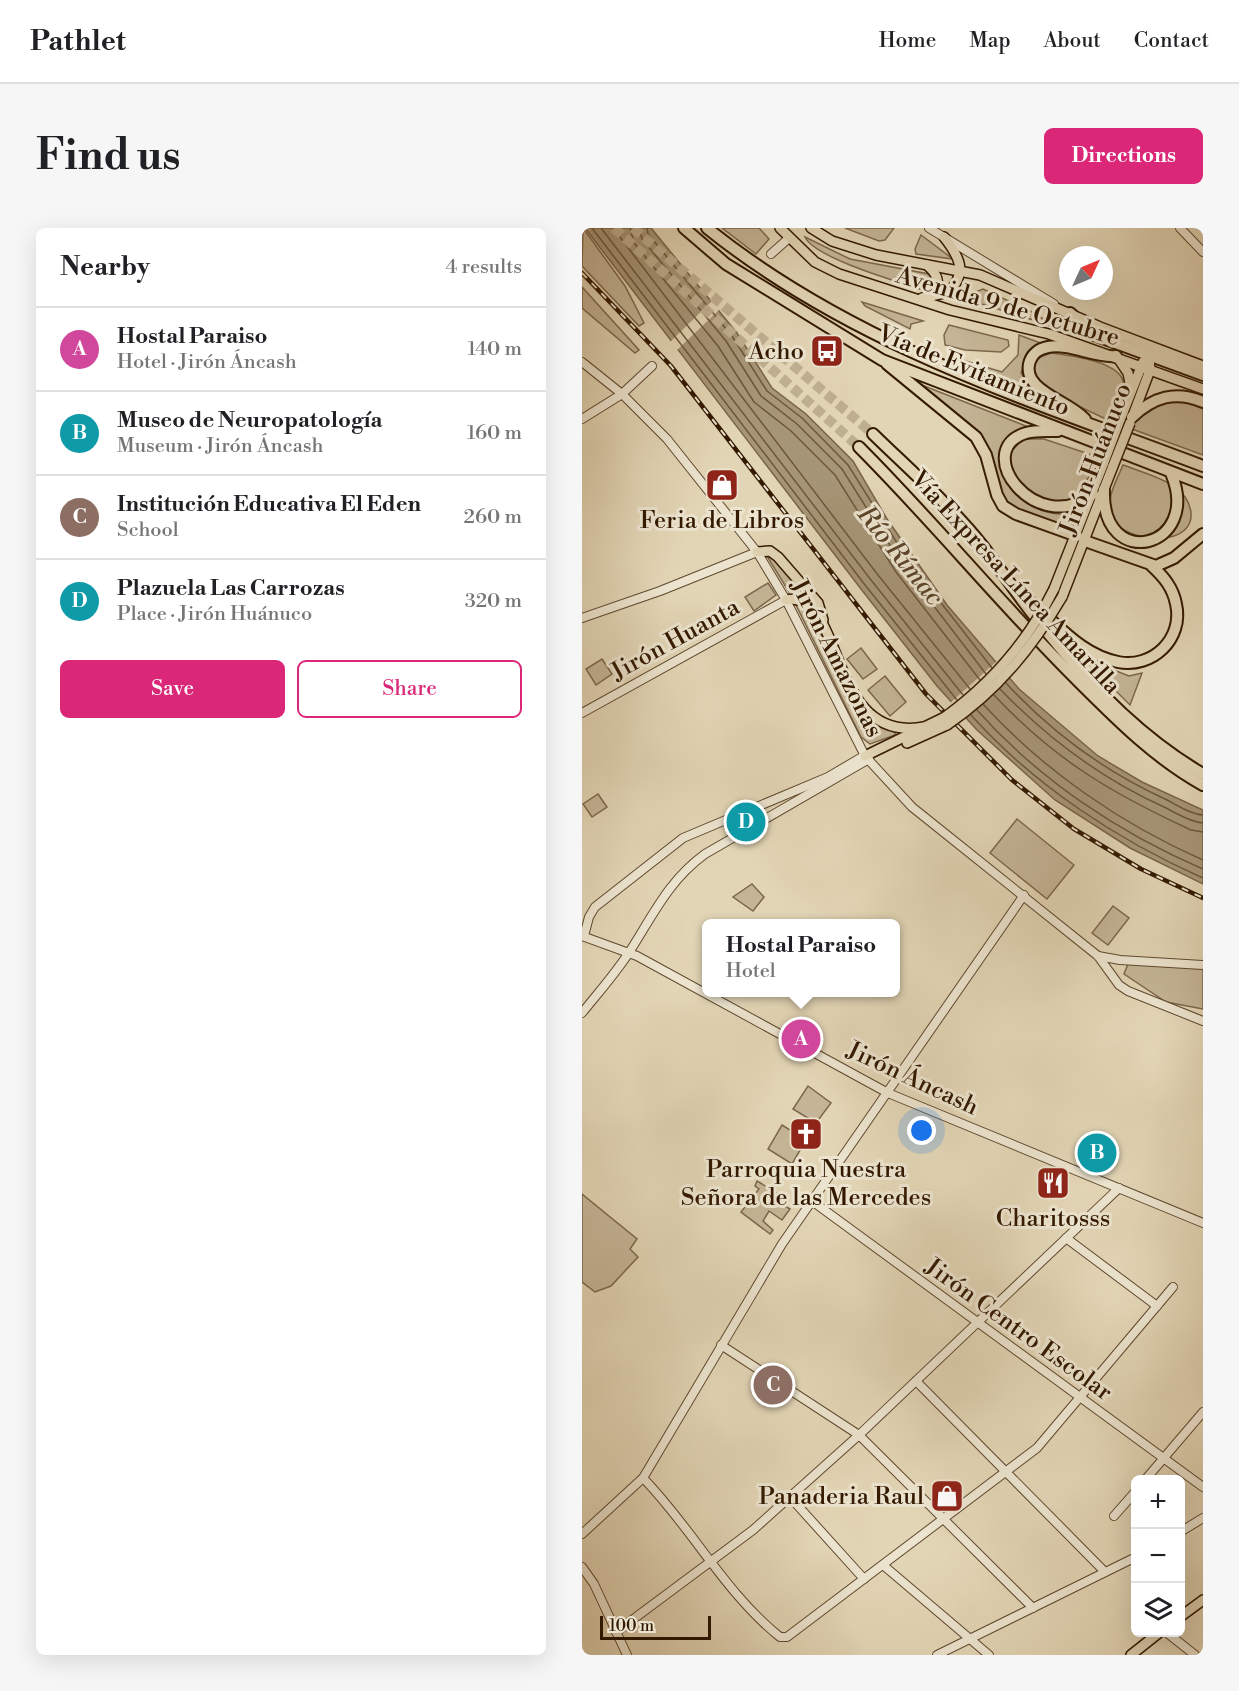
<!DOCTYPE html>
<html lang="en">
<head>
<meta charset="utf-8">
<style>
	:root { --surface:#fff; --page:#f6f6f6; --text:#202124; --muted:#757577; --line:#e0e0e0; --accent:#db2777 }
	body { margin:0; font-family:"Libre Bodoni",serif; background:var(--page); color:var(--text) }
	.controls { position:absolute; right:18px; bottom:18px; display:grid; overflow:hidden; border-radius:9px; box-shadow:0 6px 24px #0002 }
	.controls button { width:54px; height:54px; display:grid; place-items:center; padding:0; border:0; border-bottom:2px solid var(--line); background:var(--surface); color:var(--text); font:30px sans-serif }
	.compass { position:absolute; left:477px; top:18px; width:54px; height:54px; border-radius:50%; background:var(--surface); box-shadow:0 6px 24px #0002; rotate:46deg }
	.scale { position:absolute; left:18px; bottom:15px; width:111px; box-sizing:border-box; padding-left:6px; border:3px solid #331900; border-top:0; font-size:16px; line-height:21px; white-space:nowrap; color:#331900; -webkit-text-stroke:4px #ece4cf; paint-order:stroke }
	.you { position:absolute; left:340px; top:903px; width:21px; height:21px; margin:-15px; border:4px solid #fff; border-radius:50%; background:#1a73e8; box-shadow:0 0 0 9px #1a73e833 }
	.badge { display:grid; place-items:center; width:39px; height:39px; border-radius:50%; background:var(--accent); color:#fff; font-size:20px; font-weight:700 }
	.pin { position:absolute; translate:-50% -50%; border:3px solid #fff; box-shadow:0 2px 6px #0006 }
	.popup { position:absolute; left:120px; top:691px; width:198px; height:78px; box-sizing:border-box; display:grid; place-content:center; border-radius:9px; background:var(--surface); filter:drop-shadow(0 2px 4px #0005); font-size:20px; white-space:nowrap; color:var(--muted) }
	.popup b { font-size:22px; color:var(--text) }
	.popup::after { content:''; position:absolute; left:50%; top:100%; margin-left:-12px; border:12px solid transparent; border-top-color:var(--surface) }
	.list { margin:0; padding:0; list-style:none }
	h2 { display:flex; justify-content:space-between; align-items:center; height:78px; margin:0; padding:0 24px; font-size:26px }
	h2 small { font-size:20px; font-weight:400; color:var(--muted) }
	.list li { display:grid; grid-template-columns:39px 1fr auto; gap:18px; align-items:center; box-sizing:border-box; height:84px; padding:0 24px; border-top:2px solid var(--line) }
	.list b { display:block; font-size:22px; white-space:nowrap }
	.list p { margin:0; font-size:20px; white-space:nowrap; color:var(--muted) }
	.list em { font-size:20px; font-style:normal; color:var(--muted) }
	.actions { display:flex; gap:12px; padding:18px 24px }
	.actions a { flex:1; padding:14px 0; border:2px solid var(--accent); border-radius:9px; text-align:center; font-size:21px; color:var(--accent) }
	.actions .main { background:var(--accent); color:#fff }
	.icon { flex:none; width:33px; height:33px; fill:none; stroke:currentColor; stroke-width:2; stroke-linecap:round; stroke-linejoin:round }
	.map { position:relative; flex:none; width:621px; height:1427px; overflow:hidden; border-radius:9px }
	header { display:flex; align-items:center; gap:36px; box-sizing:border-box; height:84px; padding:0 30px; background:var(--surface); border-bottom:2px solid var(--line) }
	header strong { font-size:28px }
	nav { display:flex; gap:33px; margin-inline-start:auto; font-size:21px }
	.intro { display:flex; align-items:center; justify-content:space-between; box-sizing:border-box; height:144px; padding:0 36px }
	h1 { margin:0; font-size:42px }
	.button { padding:15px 27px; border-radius:9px; background:var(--accent); color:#fff; font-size:21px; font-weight:700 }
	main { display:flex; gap:36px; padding:0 36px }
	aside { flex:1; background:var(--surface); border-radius:9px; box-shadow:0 6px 24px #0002 }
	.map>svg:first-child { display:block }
	.green { fill:#c4b596; stroke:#7c674b; stroke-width:1.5 }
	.water { fill:#a69577; stroke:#786347; stroke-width:1.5 }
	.pier { fill:#e2d5b5 }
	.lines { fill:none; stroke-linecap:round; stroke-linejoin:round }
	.shore { stroke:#6c573c; stroke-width:1.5 }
	.highway-tunnel { stroke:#bfaf91; stroke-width:10; stroke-dasharray:10 5; stroke-linecap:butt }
	.minor-casing { stroke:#5f482d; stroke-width:10 }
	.major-casing { stroke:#331900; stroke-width:12 }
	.highway-casing { stroke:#331900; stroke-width:14 }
	.minor { stroke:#ece4cf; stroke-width:8 }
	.major { stroke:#e2d5b5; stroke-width:9 }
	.highway { stroke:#e2d5b5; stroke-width:10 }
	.rail-casing { stroke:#331900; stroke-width:4.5 }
	.rail { stroke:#ece4cf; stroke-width:2; stroke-dasharray:7; stroke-linecap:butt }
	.major-bridge-casing { stroke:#331900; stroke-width:12; stroke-linecap:butt }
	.major-bridge { stroke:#e2d5b5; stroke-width:9 }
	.labels { text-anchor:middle; stroke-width:6; stroke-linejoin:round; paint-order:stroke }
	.street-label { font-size:24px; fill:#331900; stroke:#ece4cf }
	.poi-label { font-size:24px; fill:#331900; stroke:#ece4cf }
	.water-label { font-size:26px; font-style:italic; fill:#5b442a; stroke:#ece4cf }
</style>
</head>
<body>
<header>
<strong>Pathlet</strong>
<nav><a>Home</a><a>Map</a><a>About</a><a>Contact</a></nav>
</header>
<div class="intro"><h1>Find us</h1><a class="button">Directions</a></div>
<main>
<aside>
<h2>Nearby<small>4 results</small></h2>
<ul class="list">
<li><span class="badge" style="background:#d1479c">A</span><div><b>Hostal Paraiso</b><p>Hotel · Jirón Áncash</p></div><em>140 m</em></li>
<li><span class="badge" style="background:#0f9aa8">B</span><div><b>Museo de Neuropatología</b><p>Museum · Jirón Áncash</p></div><em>160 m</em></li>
<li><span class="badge" style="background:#8d6e63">C</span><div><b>Institución Educativa El Eden</b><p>School</p></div><em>260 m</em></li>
<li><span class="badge" style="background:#0f9aa8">D</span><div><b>Plazuela Las Carrozas</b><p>Place · Jirón Huánuco</p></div><em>320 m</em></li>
</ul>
<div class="actions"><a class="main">Save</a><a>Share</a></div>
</aside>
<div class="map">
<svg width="621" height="1427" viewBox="0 0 621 1427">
	<rect width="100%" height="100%" fill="#e2d5b5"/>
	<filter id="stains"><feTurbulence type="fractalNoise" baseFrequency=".00333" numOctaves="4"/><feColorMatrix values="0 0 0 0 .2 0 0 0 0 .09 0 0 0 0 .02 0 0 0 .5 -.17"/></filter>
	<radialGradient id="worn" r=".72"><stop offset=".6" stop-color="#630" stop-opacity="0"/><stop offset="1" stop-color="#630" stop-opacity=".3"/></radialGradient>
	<!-- green -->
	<g class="green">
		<path d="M1 0 43 58 62 95 57 98 0 38Z"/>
		<path d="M140 0H177L187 11 174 26Z"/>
		<path d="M263 0H312L303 12 297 13Z"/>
		<path d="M339 7 371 31 334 26 333 21Z"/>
		<path d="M223 9 268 31 347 46 351 57 341 62C316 54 233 30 223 9Z"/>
		<path d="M0 59 57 122 53 125 0 80Z"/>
		<path d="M401 61 450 84 474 99 393 74 391 65Z"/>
		<path d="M280 74 341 93 329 96 328 101 283 78Z"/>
		<path d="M367 97 426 112 427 118 419 124 383 122 363 117 362 107Z"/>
		<path d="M437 107 461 116 445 126 439 145 446 155 459 167 377 131 420 144 436 127Z"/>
		<path d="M469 125C486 127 536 133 541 153 543 165 532 182 528 193L473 167 450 148 451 132Z"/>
		<path d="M322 150 449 200 418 229C420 259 447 284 477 286 484 287 489 284 496 283L488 300C470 294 437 289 424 275 413 263 414 241 408 227 393 191 352 171 322 150Z"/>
		<path d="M598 171 621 178V227L550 201C559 179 577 176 598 171Z"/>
		<path d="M442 211H462L516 229C492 284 481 289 431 252L427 225Z"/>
		<path d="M541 237C557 243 576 248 592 258 610 270 619 298 592 308 575 314 538 308 530 289 522 273 535 252 541 237Z"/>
		<path d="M185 328 192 331 217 358 207 364Z"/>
		<path d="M186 355 194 367 172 383 163 369Z"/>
		<path d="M212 373 226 380 277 481 299 498 313 503V507L288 516 279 509Z"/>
		<path d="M279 420 295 441 281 451 265 431Z"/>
		<path d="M501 430 547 448 560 445 548 477Z"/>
		<path d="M20 431 30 446 14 457 4 441Z"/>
		<path d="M303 448 324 474 308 488 286 462Z"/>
		<path d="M16 566 25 579 10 589 1 576Z"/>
		<path d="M435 591 492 637 465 671 408 625Z"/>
		<path d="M170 656 182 669 171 683 151 669Z"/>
		<path d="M531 678 547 690 526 717 510 705Z"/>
		<path d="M546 736 621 741V781L584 774 542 746Z"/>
		<path d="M226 858 249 875 234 895 211 881Z"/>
		<path d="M200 897 224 912 210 936 186 921Z"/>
		<path d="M175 953 195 965 191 971 208 981 200 992 187 983 181 993 191 1002 188 1006 159 984 177 961 173 958Z"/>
		<path d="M0 966 55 1011 48 1021 56 1029 29 1058 13 1064 0 1054Z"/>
	</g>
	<!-- water -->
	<path class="water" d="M3 0H69L155 105 190 160 224 186 271 233 305 291 365 377 437 461 516 528 560 554 621 582V656L548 620 473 572 395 502 355 458 279 361Z"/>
	<!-- pier -->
	<g class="pier">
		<path d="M131 72 138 81 93 124 87 115Z"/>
		<path d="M415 433 429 448 380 490 367 476Z"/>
	</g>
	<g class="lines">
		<!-- shore -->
		<g class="shore">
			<path d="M10 0 283 357 375 472"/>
			<path d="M19 0 289 352 381 467"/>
			<path d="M31 0 296 347 388 461"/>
			<path d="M48 0 52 15 136 118 172 174 209 203 253 247 314 344 398 452"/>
			<path d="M57 0 60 11 144 113 179 168 215 196 260 241 321 338 404 446"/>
			<path d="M65 0 66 6 150 108 185 163 220 190 266 237 327 334 410 440"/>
			<path d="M424 455C469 504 522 543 583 571 595 577 608 586 621 587"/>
			<path d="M418 461C466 511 520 551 582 579 594 585 608 594 621 595"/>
			<path d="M412 467C473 532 529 565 609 602L621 604"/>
			<path d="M401 476C461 542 539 596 621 632"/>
			<path d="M395 482C456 551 537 605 621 641"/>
			<path d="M389 487C452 557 535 612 621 650"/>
		</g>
		<!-- highway-tunnel -->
		<g class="highway-tunnel">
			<path d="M32 0 277 219"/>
			<path d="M51 0 291 206"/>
		</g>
		<defs>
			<g id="minor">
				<path d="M347 0 472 76"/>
				<path d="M598 0 621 24"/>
				<path d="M189 26 207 10"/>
				<path d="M0 134 40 166 85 211 175 324 204 372 283 528 330 579 516 728 537 757 546 763 621 793"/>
				<path d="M0 191 40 166 70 138"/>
				<path d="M0 390 78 363 175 324"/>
				<path d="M0 485 204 372"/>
				<path d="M0 708 55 728 306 865 621 995"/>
				<path d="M2 708 7 689 13 679 101 610 246 549 280 529"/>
				<path d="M516 728 538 732 621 737"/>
				<path d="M0 785C16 765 34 745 48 723 71 687 87 652 123 626L287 531"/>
				<path d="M230 973 621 1259"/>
				<path d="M484 1010 575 1078"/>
				<path d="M139 1117 277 1207 451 1380"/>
				<path d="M334 1153 523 1344"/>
				<path d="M61 1250C110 1300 143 1365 198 1409H205L455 1220 591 1059"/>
				<path d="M563 1252 621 1184"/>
				<path d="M208 1269 282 1351"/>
				<path d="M532 1288 554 1263"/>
				<path d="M598 1304 621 1290"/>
				<path d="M0 1306 61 1250 200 1016 442 667"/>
				<path d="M301 1337 407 1427"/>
				<path d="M0 1339 12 1356 45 1427"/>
				<path d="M34 1404 171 1302 277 1207 537 960"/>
				<path d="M584 1404 613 1427"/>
				<path d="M355 1427 554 1329"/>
			</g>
			<g id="major">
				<path d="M198 0 233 34 257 46 368 82 467 106 621 161"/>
				<path d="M229 0 250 13 294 27 398 47 518 99 621 138"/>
				<path d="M345 37C354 45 359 53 353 64L345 67"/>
				<path d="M340 70 367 64C386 44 377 28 362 9"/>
				<path d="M536 130 546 145 549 160"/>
				<path d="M550 190 568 142 567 128"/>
				<path d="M538 192 561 134"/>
				<path d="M175 324 188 323 196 329 236 375 241 392"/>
				<path d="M472 361 522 234"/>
				<path d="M480 369 531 238"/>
				<path d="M204 372C264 359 243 517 342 499"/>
				<path d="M325 515 365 497"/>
				<path d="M283 528 363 489"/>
				<path d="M598 1389 621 1372"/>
				<path d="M549 1427 578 1404"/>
			</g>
			<g id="highway">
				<path d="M102 0 144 36 300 132 621 256"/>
				<path d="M125 0C270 117 449 173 621 238"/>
				<path d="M488 85 512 107 621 147"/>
				<path d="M305 136 394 209 404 227 415 267 421 278 434 286 495 308"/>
				<path d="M550 189C572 169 593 162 621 174"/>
				<path d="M503 191C488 176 468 171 454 157 440 143 447 122 466 119 489 115 511 130 534 128"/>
				<path d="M476 203C465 203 454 202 444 205 388 222 454 311 511 266"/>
				<path d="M291 206C328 242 368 277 400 317 422 346 442 377 466 405 508 457 563 513 621 546"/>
				<path d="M277 219C353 295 421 379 498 455 536 493 574 531 621 557"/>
				<path d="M522 262C519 345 621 321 589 245"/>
				<path d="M503 313 574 338 592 330 621 306"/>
				<path d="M442 369C473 392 496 426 536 434 570 441 602 411 594 376 591 360 582 349 570 338"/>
			</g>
		</defs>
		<!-- minor casing -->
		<use href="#minor" class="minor-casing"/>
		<!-- major casing -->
		<use href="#major" class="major-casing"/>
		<!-- highway casing -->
		<use href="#highway" class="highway-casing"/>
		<!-- minor -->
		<use href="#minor" class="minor"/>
		<!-- major -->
		<use href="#major" class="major"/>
		<!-- highway -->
		<use href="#highway" class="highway"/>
		<defs>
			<path id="rail" d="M0 45 89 138 344 466 430 552 492 601 559 641 621 670"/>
		</defs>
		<!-- rail casing -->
		<use href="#rail" class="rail-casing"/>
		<!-- rail -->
		<use href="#rail" class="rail"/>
		<defs>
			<g id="major-bridge">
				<path d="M522 234 538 192"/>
				<path d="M531 238 548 195"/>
				<path d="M363 489C410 455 446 413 472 361"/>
				<path d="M365 497C415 463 450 420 480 369"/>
			</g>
		</defs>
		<!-- major-bridge casing -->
		<use href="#major-bridge" class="major-bridge-casing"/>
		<!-- major-bridge -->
		<use href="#major-bridge" class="major-bridge"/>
	</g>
	<!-- icons -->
	<defs>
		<symbol id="bus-square" viewBox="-11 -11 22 22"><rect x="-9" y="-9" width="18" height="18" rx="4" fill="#8f2418" stroke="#ece4cf"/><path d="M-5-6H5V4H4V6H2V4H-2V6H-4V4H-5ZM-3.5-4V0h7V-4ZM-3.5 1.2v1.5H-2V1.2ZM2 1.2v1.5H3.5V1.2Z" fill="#fff"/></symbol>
		<symbol id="shop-square" viewBox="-11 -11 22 22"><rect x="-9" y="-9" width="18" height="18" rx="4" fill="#8f2418" stroke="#ece4cf"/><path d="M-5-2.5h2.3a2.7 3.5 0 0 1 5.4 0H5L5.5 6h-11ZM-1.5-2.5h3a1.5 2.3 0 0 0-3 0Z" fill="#fff"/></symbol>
		<symbol id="church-square" viewBox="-11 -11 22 22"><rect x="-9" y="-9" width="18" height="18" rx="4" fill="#8f2418" stroke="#ece4cf"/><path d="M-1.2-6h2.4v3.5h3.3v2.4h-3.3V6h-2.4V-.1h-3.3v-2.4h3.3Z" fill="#fff"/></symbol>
		<symbol id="restaurant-square" viewBox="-11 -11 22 22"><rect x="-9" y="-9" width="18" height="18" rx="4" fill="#8f2418" stroke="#ece4cf"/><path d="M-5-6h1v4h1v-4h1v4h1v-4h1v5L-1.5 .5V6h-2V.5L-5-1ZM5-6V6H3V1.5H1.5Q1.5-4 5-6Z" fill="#fff"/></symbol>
	</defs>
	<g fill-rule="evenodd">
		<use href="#bus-square" x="226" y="104" width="38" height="38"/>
		<use href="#shop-square" x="121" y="238" width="38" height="38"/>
		<use href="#church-square" x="205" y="887" width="38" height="38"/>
		<use href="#restaurant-square" x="452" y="936" width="38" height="38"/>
		<use href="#shop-square" x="346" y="1249" width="38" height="38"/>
	</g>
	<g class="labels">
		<!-- street labels -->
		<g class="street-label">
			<text transform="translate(426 78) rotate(16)" y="8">Avenida 9 de Octubre</text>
			<text transform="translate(392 142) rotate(22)" y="8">Vía de Evitamiento</text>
			<text transform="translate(513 231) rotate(-69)" y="8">Jirón Huánuco</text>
			<text transform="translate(434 354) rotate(47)" y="8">Vía Expresa Línea Amarilla</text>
			<text transform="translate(93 411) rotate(-29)" y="8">Jirón Huanta</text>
			<text transform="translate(255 430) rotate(63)" y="8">Jirón Amazonas</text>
			<text transform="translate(331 850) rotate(25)" y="8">Jirón Áncash</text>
			<text transform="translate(437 1101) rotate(36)" y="8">Jirón Centro Escolar</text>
		</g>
		<!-- poi labels -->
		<g class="poi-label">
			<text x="222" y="131" text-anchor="end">Acho</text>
			<text x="140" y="300">Feria de Libros</text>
			<text x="224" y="949">Parroquia Nuestra<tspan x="224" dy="28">Señora de las Mercedes</tspan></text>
			<text x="471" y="998">Charitosss</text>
			<text x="342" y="1276" text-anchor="end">Panaderia Raul</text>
		</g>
		<!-- water labels -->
		<g class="water-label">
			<text transform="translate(319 327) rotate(51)" y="9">Río Rímac</text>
		</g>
	</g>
	<rect width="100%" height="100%" filter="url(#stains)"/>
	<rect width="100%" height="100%" fill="url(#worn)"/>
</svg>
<div class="controls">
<button>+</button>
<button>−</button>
<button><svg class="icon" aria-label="layers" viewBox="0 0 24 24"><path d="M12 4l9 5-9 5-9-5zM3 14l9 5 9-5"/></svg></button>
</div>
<svg class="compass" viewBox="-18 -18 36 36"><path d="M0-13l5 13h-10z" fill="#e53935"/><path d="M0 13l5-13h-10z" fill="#757577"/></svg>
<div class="scale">100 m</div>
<div class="you"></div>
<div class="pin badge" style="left:219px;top:811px;background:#d1479c">A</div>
<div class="popup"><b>Hostal Paraiso</b>Hotel</div>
<div class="pin badge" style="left:515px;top:925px;background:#0f9aa8">B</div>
<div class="pin badge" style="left:191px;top:1157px;background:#8d6e63">C</div>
<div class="pin badge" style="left:164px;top:594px;background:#0f9aa8">D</div>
</div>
</main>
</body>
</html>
